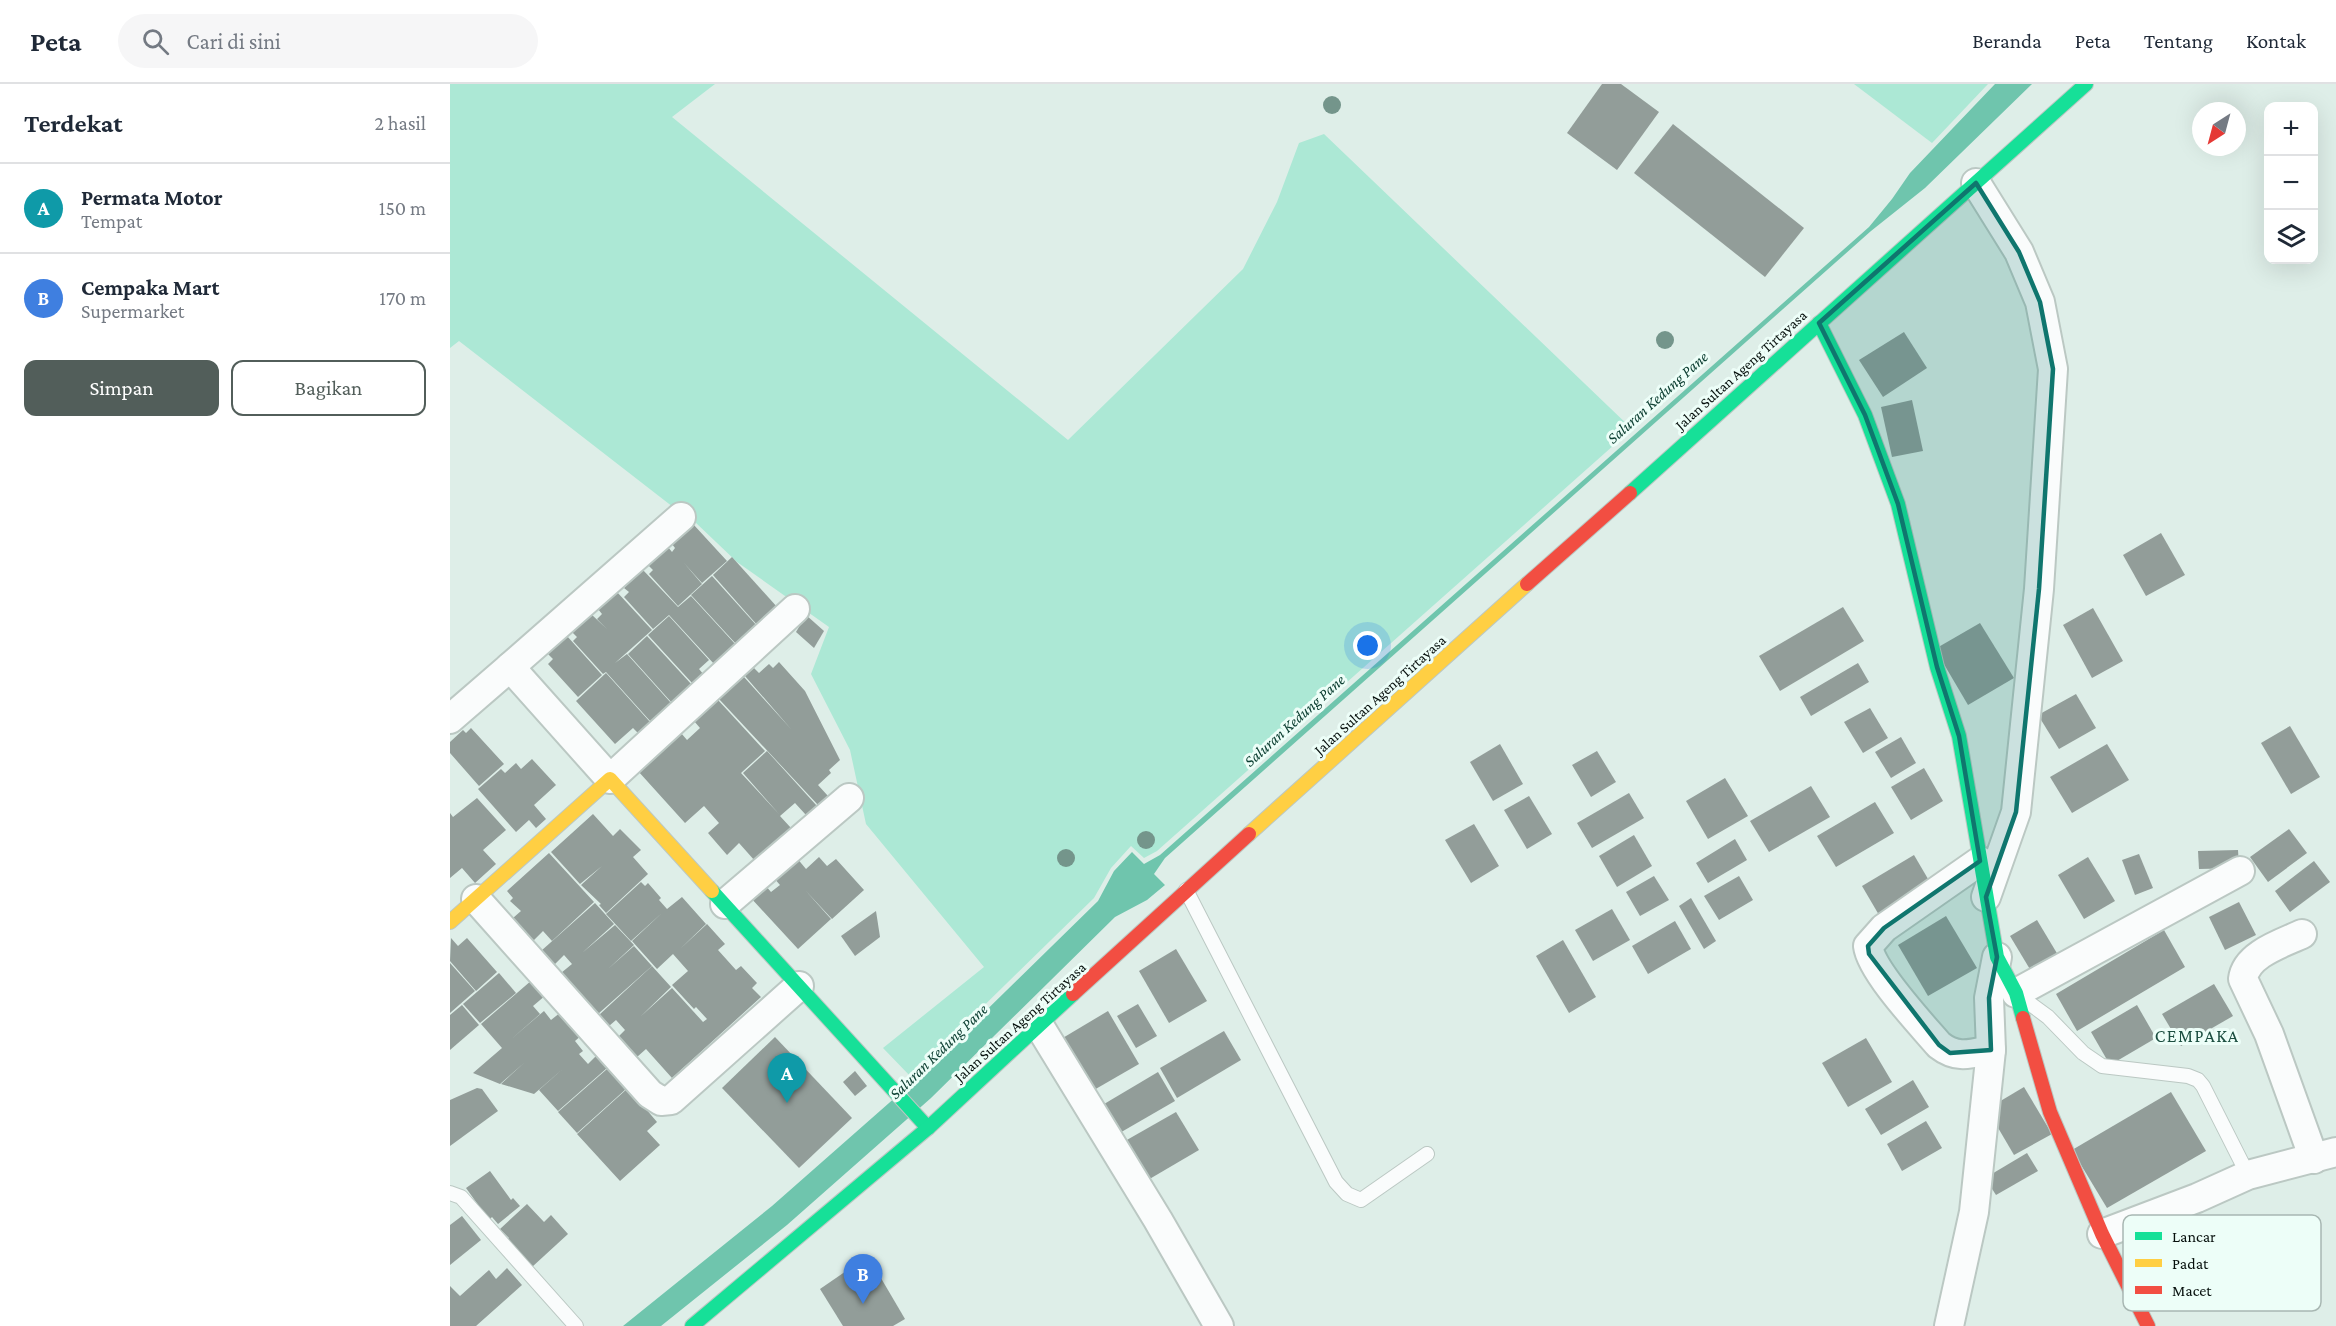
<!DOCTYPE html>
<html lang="id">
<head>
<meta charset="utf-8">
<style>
	:root { --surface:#fff; --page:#f6f6f7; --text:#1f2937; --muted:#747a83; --line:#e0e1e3; --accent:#525e5a }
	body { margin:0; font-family:"Crimson Pro",serif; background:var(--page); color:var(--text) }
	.controls { position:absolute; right:18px; top:18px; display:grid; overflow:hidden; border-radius:12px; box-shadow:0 6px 24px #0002 }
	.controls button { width:54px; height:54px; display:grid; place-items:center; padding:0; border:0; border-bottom:2px solid var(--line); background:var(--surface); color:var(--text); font:30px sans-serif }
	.compass { position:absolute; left:1742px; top:18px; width:54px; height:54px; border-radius:50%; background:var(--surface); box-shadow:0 6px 24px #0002; rotate:216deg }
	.you { position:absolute; left:918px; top:562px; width:21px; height:21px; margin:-15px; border:4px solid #fff; border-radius:50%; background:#1a73e8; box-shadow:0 0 0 9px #1a73e833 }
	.badge { display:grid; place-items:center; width:39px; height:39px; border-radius:50%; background:var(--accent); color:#fff; font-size:20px; font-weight:700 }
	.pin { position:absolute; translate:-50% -50px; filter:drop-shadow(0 2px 3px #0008) }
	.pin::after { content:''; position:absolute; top:32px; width:21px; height:18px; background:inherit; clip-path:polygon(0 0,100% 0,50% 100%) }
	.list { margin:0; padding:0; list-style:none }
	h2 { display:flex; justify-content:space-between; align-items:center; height:78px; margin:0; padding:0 24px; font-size:26px }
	h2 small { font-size:20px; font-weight:400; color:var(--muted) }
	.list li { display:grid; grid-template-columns:39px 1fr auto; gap:18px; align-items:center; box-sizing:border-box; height:90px; padding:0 24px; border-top:2px solid var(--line) }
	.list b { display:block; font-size:22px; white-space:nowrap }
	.list p { margin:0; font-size:20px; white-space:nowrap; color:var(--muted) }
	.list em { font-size:20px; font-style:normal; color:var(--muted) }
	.actions { display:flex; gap:12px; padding:18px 24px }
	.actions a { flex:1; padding:14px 0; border:2px solid var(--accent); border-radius:12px; text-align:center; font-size:21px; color:var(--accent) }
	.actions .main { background:var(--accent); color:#fff }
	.icon { flex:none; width:33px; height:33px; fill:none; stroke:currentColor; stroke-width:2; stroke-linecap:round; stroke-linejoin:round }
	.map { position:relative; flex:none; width:1886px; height:1242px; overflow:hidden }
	header { display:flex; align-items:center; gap:36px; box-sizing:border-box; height:84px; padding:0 30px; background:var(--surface); border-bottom:2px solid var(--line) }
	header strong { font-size:28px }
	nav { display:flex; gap:33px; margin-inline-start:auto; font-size:21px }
	.search { width:420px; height:54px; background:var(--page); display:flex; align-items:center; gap:15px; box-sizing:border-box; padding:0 21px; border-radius:33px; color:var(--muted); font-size:22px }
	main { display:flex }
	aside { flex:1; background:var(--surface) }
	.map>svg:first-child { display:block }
	.green { fill:#ace8d5 }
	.water { fill:#6fc5ad }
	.building { fill:#929d99 }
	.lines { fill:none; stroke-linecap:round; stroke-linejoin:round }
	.lane-casing { stroke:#bbc8c3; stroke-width:16 }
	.street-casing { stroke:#bbc8c3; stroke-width:32 }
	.fast-casing { stroke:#bbc8c3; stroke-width:16 }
	.slow-casing { stroke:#bbc8c3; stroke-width:16 }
	.jam-casing { stroke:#bbc8c3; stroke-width:16 }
	.lane { stroke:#fafcfc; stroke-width:14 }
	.street { stroke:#fafcfc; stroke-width:28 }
	.fast { stroke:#16e098; stroke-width:14 }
	.slow { stroke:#ffcf43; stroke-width:14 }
	.jam { stroke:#f24e42; stroke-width:14 }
	.tree { fill:#74958b }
	.marked { fill:#0f766e; fill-opacity:0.2; stroke:#0f766e; stroke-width:4.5; stroke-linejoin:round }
	.labels { text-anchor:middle; stroke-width:6; stroke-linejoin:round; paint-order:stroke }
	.street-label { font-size:15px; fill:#07100d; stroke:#edfef8 }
	.water-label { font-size:16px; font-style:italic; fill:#0e4033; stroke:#edfef8 }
	.quarter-label { font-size:18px; letter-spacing:1.5px; fill:#1c4f41; stroke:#edfef8 }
	.key { fill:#edfef8; stroke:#a8b7b2; stroke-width:1.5 }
	.key-label { font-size:16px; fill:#07100d }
</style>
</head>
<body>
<header>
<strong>Peta</strong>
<div class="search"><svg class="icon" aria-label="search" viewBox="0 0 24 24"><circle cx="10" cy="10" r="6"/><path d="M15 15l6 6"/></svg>Cari di sini</div>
<nav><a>Beranda</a><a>Peta</a><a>Tentang</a><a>Kontak</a></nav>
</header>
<main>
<aside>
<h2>Terdekat<small>2 hasil</small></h2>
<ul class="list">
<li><span class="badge" style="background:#0f9aa8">A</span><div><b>Permata Motor</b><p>Tempat</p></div><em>150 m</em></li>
<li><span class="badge" style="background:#3f7fe0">B</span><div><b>Cempaka Mart</b><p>Supermarket</p></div><em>170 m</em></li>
</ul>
<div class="actions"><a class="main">Simpan</a><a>Bagikan</a></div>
</aside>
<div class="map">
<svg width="1886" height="1242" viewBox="0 0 1886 1242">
	<rect width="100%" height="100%" fill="#deeee8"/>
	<!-- green -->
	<g class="green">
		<path d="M0 0H265L222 33 618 356 793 185 827 118 849 59 874 50 1182 345 707 767 694 774 681 762 661 784 644 814 461 993 433 964 534 883 416 740 400 666 361 590 379 543 287 478 245 438 223 423 9 257 0 264Z"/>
		<path d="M1404 0H1538L1482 59Z"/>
	</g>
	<!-- water -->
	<path class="water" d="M1545 0H1582L1475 104 1421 147 715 774 704 790 715 801 697 816 665 833 481 1014 337 1141 211 1242H173L322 1122 464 997 648 817 664 787 682 768 694 780 710 771 1419 143 1442 115 1460 89Z"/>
	<!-- building -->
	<g class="building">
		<path d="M1152 0H1171L1209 28 1167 86 1117 49Z"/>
		<path d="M1223 40 1354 144 1315 193 1184 89Z"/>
		<path d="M1454 248 1477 284 1433 313 1409 276Z"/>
		<path d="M1462 316 1473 367 1442 373 1431 323Z"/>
		<path d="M243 440 277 477 252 499 234 479 252 500 228 522 199 490 203 486 198 481 218 463 222 468 225 464 222 460Z"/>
		<path d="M1711 449 1735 491 1696 512 1673 471Z"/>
		<path d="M282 473 328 524 308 542 263 491Z"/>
		<path d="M193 486 228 523 241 512 286 561 265 581 219 531 203 545 174 513 179 508 174 504Z"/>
		<path d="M262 492 308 543 287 561 241 511Z"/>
		<path d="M167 508 202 546 165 579 177 570 221 619 201 638 156 588 153 590 123 557 127 553 122 548 141 530 158 546 147 535 152 530 148 525Z"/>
		<path d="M1393 523 1414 557 1330 607 1309 572Z"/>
		<path d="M1643 524 1673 577 1642 594 1613 541Z"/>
		<path d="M356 531 374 547 364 564 346 548Z"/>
		<path d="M219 532 259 576 249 585 254 591 243 600 198 551Z"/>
		<path d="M1530 539 1564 594 1518 621 1485 565Z"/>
		<path d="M117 552 152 591 128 613 98 580 103 575 98 570Z"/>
		<path d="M197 552 242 601 222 619 178 570Z"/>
		<path d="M329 578 355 607 390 676 379 686 381 689 368 701 378 712 368 721 269 615 294 593 341 645 295 592 304 584 309 589 319 580 323 584Z"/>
		<path d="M1408 579 1419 598 1361 632 1350 613Z"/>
		<path d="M156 589 200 638 188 649 183 644 165 660 126 617Z"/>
		<path d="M1626 610 1646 644 1609 665 1588 631Z"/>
		<path d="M268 616 315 667 291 689 329 730 293 689 317 667 367 722 356 731 345 719 330 732 341 744 305 777 289 759 277 771 258 749 269 739 254 722 235 739 188 687 231 649 237 656 250 644 244 637Z"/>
		<path d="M1420 624 1438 654 1413 669 1394 638Z"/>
		<path d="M1840 642 1870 693 1841 710 1811 659Z"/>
		<path d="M21 644 54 680 29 702 0 669V658L13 646 16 649Z"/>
		<path d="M1451 653 1466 679 1441 694 1425 668Z"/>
		<path d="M1050 660 1073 700 1043 717 1020 678Z"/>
		<path d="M1657 660 1679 696 1622 729 1600 693Z"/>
		<path d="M1147 667 1166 698 1141 713 1122 681Z"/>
		<path d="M82 675 106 701 84 721 96 735 86 744 79 736 66 748 28 705 51 685 55 689 66 679 71 685Z"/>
		<path d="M1474 684 1493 717 1461 736 1441 703Z"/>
		<path d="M1275 694 1298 732 1258 755 1236 717Z"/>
		<path d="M1361 702 1380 733 1319 768 1300 737Z"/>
		<path d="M1179 709 1194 734 1142 764 1127 739Z"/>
		<path d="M1079 712 1102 750 1077 765 1054 726Z"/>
		<path d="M27 714 56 746 33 766 46 780 25 799 12 784 0 794V729L3 733Z"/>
		<path d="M1425 718 1444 749 1386 783 1367 752Z"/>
		<path d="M143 730 163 752 170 745 191 766 183 773 198 790 156 829 149 821 151 820 131 801 152 782 130 800 101 768Z"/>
		<path d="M1024 740 1049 782 1021 799 995 756Z"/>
		<path d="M1839 745 1857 769 1818 798 1800 773Z"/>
		<path d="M1184 751 1202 782 1167 803 1149 772Z"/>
		<path d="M1285 755 1297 776 1258 799 1246 779Z"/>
		<path d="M1788 766 1789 784 1749 785 1748 767Z"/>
		<path d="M99 769 144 818 102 857 93 847 83 857 63 834 71 827 60 817 63 814 57 807Z"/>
		<path d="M1689 770 1703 804 1685 811 1672 776Z"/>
		<path d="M1464 771 1481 800 1429 831 1412 802Z"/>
		<path d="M346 773 356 785 369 773 377 782 386 775 414 806 382 835 355 806 381 835 348 865 300 813 315 801 321 808 330 801 323 793Z"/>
		<path d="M1638 773 1665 817 1634 835 1608 791Z"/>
		<path d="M1864 777 1880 798 1840 828 1825 807Z"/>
		<path d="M1204 792 1219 816 1190 832 1176 808Z"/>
		<path d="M1289 792 1303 816 1269 836 1254 812Z"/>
		<path d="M191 798 195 802 198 799 211 814 209 816 217 825 232 813 256 840 230 865 257 840 275 860 268 866 286 886 291 882 307 899 302 904 311 913 222 994 196 965 187 973 169 952 175 946 166 936 159 942 149 931 202 882 221 903 190 933 222 904 253 938 257 935 246 923 244 925 222 901 238 887 223 870 207 885 182 857 213 828 181 857 156 830Z"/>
		<path d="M1241 814 1266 857 1254 865 1229 822Z"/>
		<path d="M1789 818 1806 851 1775 866 1759 833Z"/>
		<path d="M145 819 164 840 132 869 165 841 184 861 158 885 184 862 202 882 148 930 111 889 122 880 114 871 104 881 91 867Z"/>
		<path d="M1162 825 1180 856 1143 877 1125 846Z"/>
		<path d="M426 827 430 853 405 872 391 852Z"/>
		<path d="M1496 832 1527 884 1478 912 1448 861Z"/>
		<path d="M1587 836 1608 871 1581 887 1560 852Z"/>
		<path d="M1225 837 1241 865 1198 890 1182 862Z"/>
		<path d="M1714 846 1735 883 1627 947 1606 910Z"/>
		<path d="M1 854 8 862 17 854 47 888 26 907 0 877Z"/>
		<path d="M1113 856 1146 913 1119 929 1086 872Z"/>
		<path d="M726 865 757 917 719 939 689 887Z"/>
		<path d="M0 879 25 907 0 929Z"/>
		<path d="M49 889 66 909 30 939 13 920Z"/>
		<path d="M82 896 96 911 83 922 90 930 59 957 94 927 101 936 111 928 133 950 125 957 133 967 129 970 138 980 146 972 157 984 108 1027 89 1006 115 983 84 1010 51 1000 75 978 50 1000 23 989 52 964 31 940Z"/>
		<path d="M1764 900 1783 932 1731 962 1712 930Z"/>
		<path d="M688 920 707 952 686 964 667 932Z"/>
		<path d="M12 921 29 941 0 966V931Z"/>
		<path d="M1687 921 1706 954 1660 981 1641 948Z"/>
		<path d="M658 927 689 980 637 1010 606 958Z"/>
		<path d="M774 947 791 976 727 1014 710 984Z"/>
		<path d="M325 953 402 1034 349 1084 272 1004Z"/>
		<path d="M1416 954 1442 998 1398 1023 1372 979Z"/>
		<path d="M157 985 176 1005 127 1049 108 1028Z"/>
		<path d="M405 987 417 1002 405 1012 393 998Z"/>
		<path d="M708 988 725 1017 661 1054 644 1026Z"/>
		<path d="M1463 996 1479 1023 1431 1051 1415 1025Z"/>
		<path d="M1574 1003 1602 1050 1564 1071 1537 1025Z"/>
		<path d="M27 1004 32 1005 48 1027 0 1062V1016Z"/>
		<path d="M178 1004 207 1038 197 1047 210 1061 170 1097 127 1050Z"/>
		<path d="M1721 1008 1756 1067 1657 1124 1622 1066Z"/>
		<path d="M726 1028 749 1066 691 1100 668 1061Z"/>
		<path d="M1476 1037 1492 1064 1452 1087 1437 1060Z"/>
		<path d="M1577 1069 1588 1087 1546 1111 1535 1094Z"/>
		<path d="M40 1087 61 1116 63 1114 70 1122 48 1140 42 1133 39 1136 16 1104Z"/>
		<path d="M77 1120 94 1138 101 1131 118 1150 82 1183 57 1156 59 1154 50 1145Z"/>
		<path d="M12 1132 31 1156 0 1181V1141Z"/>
		<path d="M418 1172 455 1235 443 1242H393L370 1205Z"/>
		<path d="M57 1184 72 1201 26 1242H0V1202L10 1212 39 1186 46 1195Z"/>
	</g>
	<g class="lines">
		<defs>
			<g id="lane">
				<path d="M736 806 886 1098 897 1110 911 1116 977 1070"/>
				<path d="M1575 916 1598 933 1633 969 1652 982 1738 992 1748 996 1753 1002 1798 1091"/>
				<path d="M0 1109 11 1113 126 1242"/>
			</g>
			<g id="street">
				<path d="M1526 99 1569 168 1590 218 1603 285 1589 505 1566 728 1536 813"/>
				<path d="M231 433 60 583 160 695 345 525"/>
				<path d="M0 635 60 583"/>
				<path d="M1530 777 1434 844 1418 862C1421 887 1471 940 1489 961 1507 975 1520 970 1541 966"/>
				<path d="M26 815 200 1010 211 1017 221 1016 349 902"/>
				<path d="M275 820 399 714"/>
				<path d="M1852 850C1833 859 1796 870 1793 895L1819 950 1864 1075"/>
				<path d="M1566 909 1790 787"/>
				<path d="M590 943 708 1136 769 1242"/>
				<path d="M1652 1150 1747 1114 1798 1091 1886 1068"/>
				<path d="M1499 1242 1524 1128 1541 966 1539 914 1547 873"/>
			</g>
			<g id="fast">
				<path d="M1369 239 1415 331 1448 420 1487 583 1509 652 1547 873 1566 909 1573 934"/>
				<path d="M1180 409 1636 0"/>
				<path d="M262 807 478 1044"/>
				<path d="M242 1242 478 1044 623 910"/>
			</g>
			<g id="slow">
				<path d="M799 750 1077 500"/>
				<path d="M0 838 160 695 262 807"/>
			</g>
			<g id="jam">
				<path d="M1077 500 1180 409"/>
				<path d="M623 910 799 750"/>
				<path d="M1573 934 1600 1028 1652 1150 1698 1242"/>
			</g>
		</defs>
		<!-- lane casing -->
		<use href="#lane" class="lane-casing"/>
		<!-- street casing -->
		<use href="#street" class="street-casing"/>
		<!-- fast casing -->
		<use href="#fast" class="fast-casing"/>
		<!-- slow casing -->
		<use href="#slow" class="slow-casing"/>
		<!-- jam casing -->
		<use href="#jam" class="jam-casing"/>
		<!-- lane -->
		<use href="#lane" class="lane"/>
		<!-- street -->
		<use href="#street" class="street"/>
		<!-- fast -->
		<use href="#fast" class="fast"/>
		<!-- slow -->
		<use href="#slow" class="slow"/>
		<!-- jam -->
		<use href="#jam" class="jam"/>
	</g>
	<!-- trees -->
	<g class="tree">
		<circle cx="882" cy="21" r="9"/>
		<circle cx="1215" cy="256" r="9"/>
		<circle cx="696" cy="756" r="9"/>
		<circle cx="616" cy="774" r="9"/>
	</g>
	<!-- marked area -->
	<path class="marked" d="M1526 99 1569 168 1590 218 1603 285 1589 505 1566 728 1536 813 1547 873 1539 914 1541 966 1500 969 1489 961 1419 870 1418 862 1434 844 1530 777 1509 652 1487 583 1448 420 1415 331 1369 239Z"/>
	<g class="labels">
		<!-- street labels -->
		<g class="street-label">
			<text transform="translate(1291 286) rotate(-42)" y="5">Jalan Sultan Ageng Tirtayasa</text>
			<text transform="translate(930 611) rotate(-42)" y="5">Jalan Sultan Ageng Tirtayasa</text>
			<text transform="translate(570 938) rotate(-42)" y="5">Jalan Sultan Ageng Tirtayasa</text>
		</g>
		<!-- water labels -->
		<g class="water-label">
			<text transform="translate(1207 313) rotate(-42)" y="6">Saluran Kedung Pane</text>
			<text transform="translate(844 636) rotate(-42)" y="6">Saluran Kedung Pane</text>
			<text transform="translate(488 967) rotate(-44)" y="6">Saluran Kedung Pane</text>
		</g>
		<!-- quarter labels -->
		<g class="quarter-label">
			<text x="1747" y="958">CEMPAKA</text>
		</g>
	</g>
	<!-- legend -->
	<rect x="1673" y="1131" width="198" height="96" rx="9" class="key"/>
	<rect x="1685" y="1148" width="27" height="8" fill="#16e098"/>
	<rect x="1685" y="1175" width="27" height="8" fill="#ffcf43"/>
	<rect x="1685" y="1202" width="27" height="8" fill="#f24e42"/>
	<g class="key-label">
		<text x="1722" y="1158">Lancar</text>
		<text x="1722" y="1185">Padat</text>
		<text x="1722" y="1212">Macet</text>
	</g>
</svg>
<div class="controls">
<button>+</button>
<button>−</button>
<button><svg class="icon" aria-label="layers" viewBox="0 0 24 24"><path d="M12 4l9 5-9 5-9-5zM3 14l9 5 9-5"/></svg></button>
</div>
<svg class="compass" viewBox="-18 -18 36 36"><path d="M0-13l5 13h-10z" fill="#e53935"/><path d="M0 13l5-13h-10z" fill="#747a83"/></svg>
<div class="you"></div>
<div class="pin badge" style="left:337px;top:1019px;background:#0f9aa8">A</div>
<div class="pin badge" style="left:413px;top:1220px;background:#3f7fe0">B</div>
</div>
</main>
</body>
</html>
